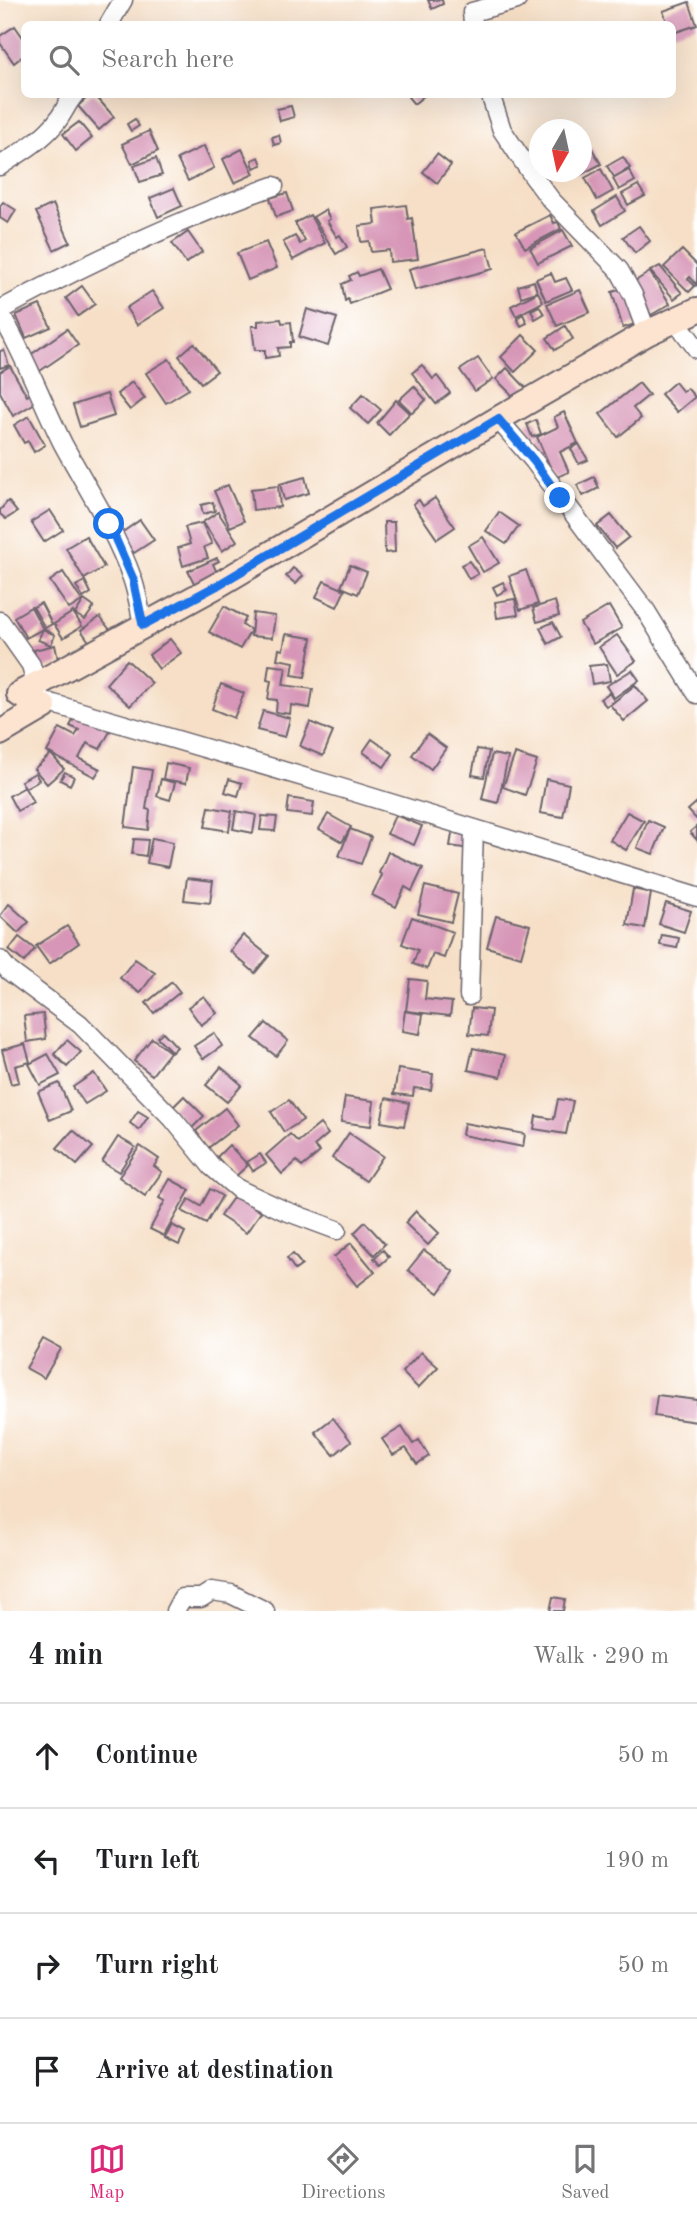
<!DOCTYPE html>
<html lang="en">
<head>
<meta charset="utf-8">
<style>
	:root { --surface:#fff; --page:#f6f6f6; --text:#202124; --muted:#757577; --line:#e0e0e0; --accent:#db2777 }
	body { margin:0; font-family:"Old Standard TT",serif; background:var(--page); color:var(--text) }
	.compass { position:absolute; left:529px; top:119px; width:63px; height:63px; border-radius:50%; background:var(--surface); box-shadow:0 7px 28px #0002; rotate:189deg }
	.stop { position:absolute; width:21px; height:21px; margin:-16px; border:5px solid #1a73e8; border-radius:50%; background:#fff }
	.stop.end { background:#1a73e8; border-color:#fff; box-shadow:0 2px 7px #0008 }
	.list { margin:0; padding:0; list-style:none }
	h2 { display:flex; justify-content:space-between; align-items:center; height:91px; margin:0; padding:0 28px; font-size:30px }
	h2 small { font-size:23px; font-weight:400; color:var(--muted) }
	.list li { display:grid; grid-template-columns:46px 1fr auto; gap:21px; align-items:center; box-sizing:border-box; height:105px; padding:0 28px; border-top:2px solid var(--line) }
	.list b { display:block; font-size:26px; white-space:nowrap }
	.list em { font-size:23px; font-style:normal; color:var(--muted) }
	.icon { flex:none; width:38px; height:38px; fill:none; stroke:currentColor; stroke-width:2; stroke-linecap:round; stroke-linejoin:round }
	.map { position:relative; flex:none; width:697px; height:1611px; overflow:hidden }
	.search { position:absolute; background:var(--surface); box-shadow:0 7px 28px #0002; left:21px; right:21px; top:21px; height:77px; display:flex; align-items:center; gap:18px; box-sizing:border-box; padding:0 24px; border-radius:10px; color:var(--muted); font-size:26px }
	.sheet { height:511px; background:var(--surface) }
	nav { display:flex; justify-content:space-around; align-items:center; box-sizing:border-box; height:98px; border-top:2px solid var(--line); background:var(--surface); font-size:19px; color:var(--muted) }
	nav a { display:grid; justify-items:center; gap:4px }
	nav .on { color:var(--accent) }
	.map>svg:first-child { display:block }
	.building { fill:#d796b7 }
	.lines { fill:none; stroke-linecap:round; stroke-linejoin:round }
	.street-casing { stroke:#6c646c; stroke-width:21 }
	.secondary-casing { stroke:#6c646c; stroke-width:28 }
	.street { stroke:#fff; stroke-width:18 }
	.secondary { stroke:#fde4d1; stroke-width:24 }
	.route { stroke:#1a73e8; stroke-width:9 }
</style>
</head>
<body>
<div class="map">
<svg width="697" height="1611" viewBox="0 0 697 1611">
	<rect width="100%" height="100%" fill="#fff"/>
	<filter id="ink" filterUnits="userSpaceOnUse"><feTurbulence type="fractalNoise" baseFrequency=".0143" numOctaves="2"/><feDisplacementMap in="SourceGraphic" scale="14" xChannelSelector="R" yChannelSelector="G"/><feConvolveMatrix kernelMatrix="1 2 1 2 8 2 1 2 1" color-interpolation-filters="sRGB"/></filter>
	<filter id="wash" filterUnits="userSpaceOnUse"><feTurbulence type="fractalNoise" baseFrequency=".00686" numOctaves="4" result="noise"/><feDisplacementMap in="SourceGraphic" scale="28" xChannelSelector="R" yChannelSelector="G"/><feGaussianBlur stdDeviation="1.57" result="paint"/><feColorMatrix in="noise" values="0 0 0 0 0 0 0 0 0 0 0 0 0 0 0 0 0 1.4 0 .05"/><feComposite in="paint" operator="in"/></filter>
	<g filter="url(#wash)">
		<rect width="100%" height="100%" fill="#f6dfc6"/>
		<g id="blocks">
			<!-- building -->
			<g class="building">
				<path d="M428 0H442L443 4 432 9Z"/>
				<path d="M689 2 697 25 673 33V24H668L663 11Z"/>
				<path d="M15 26 24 39V55L14 63 0 43V36Z"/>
				<path d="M91 94H94L114 117 99 130 78 106Z"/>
				<path d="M410 94H426L414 104 408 97Z"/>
				<path d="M291 106 294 117 280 121 277 109Z"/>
				<path d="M135 119 139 126 131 131 127 124Z"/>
				<path d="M79 122 92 138 76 151 63 134Z"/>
				<path d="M149 131 158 151 132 164 122 144Z"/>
				<path d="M279 135 281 143 274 145 272 137Z"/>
				<path d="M204 146 214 168 188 181 177 159Z"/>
				<path d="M591 147 601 164 580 175 579 172H582V152Z"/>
				<path d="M242 149 254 174 234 183 223 159Z"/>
				<path d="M437 154 451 165 437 183 423 172Z"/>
				<path d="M259 157 262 165 254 168 252 160Z"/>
				<path d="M623 157 630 168 614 177 607 166Z"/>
				<path d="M156 158 162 175 140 182 134 166Z"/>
				<path d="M601 169 613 191 597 200 585 178Z"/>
				<path d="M629 170 635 181 619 190 613 179Z"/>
				<path d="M638 185 645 196 628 205 622 194Z"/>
				<path d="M174 188 182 206 158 217 150 198Z"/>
				<path d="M287 193 293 211 276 217 270 198Z"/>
				<path d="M617 197 625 211 602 225 594 211Z"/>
				<path d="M3 202 16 210 8 223 0 218V206Z"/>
				<path d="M53 204 70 242 54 250 36 212Z"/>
				<path d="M406 205 408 219 412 218 418 259 390 262 389 250 371 252 369 241 361 242 359 226 376 224 374 209Z"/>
				<path d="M325 210 330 219 327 221 337 237 340 235 347 247 336 254 313 217Z"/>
				<path d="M310 215 325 243 293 260 283 242 295 236 300 244 305 241 295 223Z"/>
				<path d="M550 215 554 223 558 222 561 229 525 248 516 232Z"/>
				<path d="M639 226 650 241 635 253 623 237Z"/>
				<path d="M563 230 572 246 538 263 530 248Z"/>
				<path d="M188 232 202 252 186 263 172 243Z"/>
				<path d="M266 242 277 268 248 280 237 253Z"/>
				<path d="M487 248 493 269 415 290 409 269Z"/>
				<path d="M682 250 697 265V285L690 277 688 279 695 286 689 292 664 267Z"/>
				<path d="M660 266 682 293 674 299 650 271Z"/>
				<path d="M378 269 387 289 350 304 348 299 345 301 342 284 351 280 349 276 357 272 359 276Z"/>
				<path d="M650 272 670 304 651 315 632 283Z"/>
				<path d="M551 273 555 282 566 278 572 290 546 301 536 279Z"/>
				<path d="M534 281 537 292 521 297 518 286Z"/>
				<path d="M82 286 95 304 78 316 66 298Z"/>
				<path d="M627 288 638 323 623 328 612 292Z"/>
				<path d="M580 290 590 312 557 326 547 304Z"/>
				<path d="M152 291 164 308 137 325 126 308Z"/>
				<path d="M538 292 543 302 516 316 511 306Z"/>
				<path d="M40 305 51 327 26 338 16 315Z"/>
				<path d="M539 306 544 314 535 319 531 310Z"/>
				<path d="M307 309 337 318 328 346 299 337Z"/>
				<path d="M523 314 527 323 521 326 517 318Z"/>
				<path d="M281 319 282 323 291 322 293 342H290V347L278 348 279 356 265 358V350H255L252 326H258V321Z"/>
				<path d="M565 326 573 339 555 350 547 338Z"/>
				<path d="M67 329 78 345 40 371 29 356Z"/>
				<path d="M523 335 538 350 515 372 501 357Z"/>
				<path d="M194 343 217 371 201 383 179 356Z"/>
				<path d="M4 350 9 365 0 368V351Z"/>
				<path d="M478 358 493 379 475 391 460 370Z"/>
				<path d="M169 359 189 389 166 403 146 373Z"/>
				<path d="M422 365 433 379 437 376 450 393 436 404 412 373Z"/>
				<path d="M10 366 27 396 30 394 35 403 13 416 0 392V372Z"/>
				<path d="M507 368 527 389 516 399 496 379Z"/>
				<path d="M132 382 145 398 130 410 117 394Z"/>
				<path d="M675 382 683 392 687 388 695 397 677 412 661 394Z"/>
				<path d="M639 383 649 395 633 408 641 418 618 437 600 414Z"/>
				<path d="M414 386 426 400 412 413 399 400Z"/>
				<path d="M107 394 114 416 80 427 73 405Z"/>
				<path d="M363 394 381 410 368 424 350 408Z"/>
				<path d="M396 400 410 413 389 435 377 423Z"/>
				<path d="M564 412 578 443 560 452 569 472 555 478 537 437 558 427 554 417Z"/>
				<path d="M29 416 45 445 34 452 28 441 24 443 14 425Z"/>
				<path d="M536 420 541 434 532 437 527 424Z"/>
				<path d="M579 444 588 460 579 464 571 449Z"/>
				<path d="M305 477 309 493 284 500 280 484Z"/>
				<path d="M594 477 599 488 583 496 577 485Z"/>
				<path d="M228 485 244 521 230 527 214 491Z"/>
				<path d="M278 486 280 507 253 510 251 489Z"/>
				<path d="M435 498 455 527 437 539 413 504 419 500 423 506Z"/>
				<path d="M8 501 17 512 6 519 0 514V510Z"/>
				<path d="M213 502 215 511 203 514 201 505Z"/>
				<path d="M50 510 63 530 44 542 31 522Z"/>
				<path d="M218 512 237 541 222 551 203 522Z"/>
				<path d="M499 512 519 526 506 544 486 531Z"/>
				<path d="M611 515 629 537 615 548 597 526Z"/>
				<path d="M140 520 154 540 134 553 120 534Z"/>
				<path d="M384 522H394L395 552 385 553Z"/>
				<path d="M202 523 212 544 204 547 208 558 183 566 178 548 190 544 185 527Z"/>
				<path d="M86 536 104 567 84 579 66 548Z"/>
				<path d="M483 537 499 563 483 572 468 546Z"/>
				<path d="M217 558 219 561 213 564 218 575 195 585 188 571Z"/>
				<path d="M469 561 478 574 469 579 461 565Z"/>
				<path d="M350 565 367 572 358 594 341 587Z"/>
				<path d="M293 568 303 576 296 584 286 576Z"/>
				<path d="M526 570 538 604 520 610 509 576Z"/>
				<path d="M63 572 82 601 69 609 50 581Z"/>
				<path d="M85 581 91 593 83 598 76 586Z"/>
				<path d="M324 581 345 590 337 607 316 597Z"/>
				<path d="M503 582 507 590 497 595 493 587Z"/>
				<path d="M515 599 518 615 497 618 495 602Z"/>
				<path d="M84 600 94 607 85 620 75 614Z"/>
				<path d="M555 601 559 616 537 622 533 608Z"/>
				<path d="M41 603 52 624 45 628 33 607Z"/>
				<path d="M224 606 246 618 242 625 251 630 240 649 209 632Z"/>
				<path d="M609 606 622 628 593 644 580 623Z"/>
				<path d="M31 607 43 629 26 638 14 617Z"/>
				<path d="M73 612 82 626 63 638 54 624Z"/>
				<path d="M253 613 275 616 272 638 251 636Z"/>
				<path d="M100 617 110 630 90 643 81 630Z"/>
				<path d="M553 622 561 637 548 644 540 628Z"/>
				<path d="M43 629 55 635 51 645 38 640Z"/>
				<path d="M286 634 312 638 305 677 292 675 294 662 277 659 279 649 283 650Z"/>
				<path d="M617 635 636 661 617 674 599 647Z"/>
				<path d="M170 639 181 653 159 669 149 655Z"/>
				<path d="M55 645 59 664 39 669 34 650Z"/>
				<path d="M127 660 152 683 130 706 106 684Z"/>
				<path d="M607 664 610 681 592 684 589 666Z"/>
				<path d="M269 665 286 667 283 685 313 689 310 708 291 705 290 714 276 712 277 700 268 699 271 681 267 680Z"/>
				<path d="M632 670 639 680 614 698 606 686Z"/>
				<path d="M221 684 244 693 234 718 212 709Z"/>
				<path d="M635 685 648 701 624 721 610 705Z"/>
				<path d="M609 693 614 701 606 706 600 699Z"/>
				<path d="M79 710 112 728 100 749 87 743 79 758 100 769 95 777 47 752 60 728 75 736 79 730 70 726Z"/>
				<path d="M263 711 290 718 285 737 257 730Z"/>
				<path d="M310 722 333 732 323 756 300 746Z"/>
				<path d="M427 734 446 748 431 769 412 755Z"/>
				<path d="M372 739 393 754 384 767 363 752Z"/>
				<path d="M477 749 489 751 484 777 472 775Z"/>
				<path d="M51 754 64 769 47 784 34 769Z"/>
				<path d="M492 754 508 757 498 803 482 799Z"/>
				<path d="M515 754 537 761 525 795 503 787Z"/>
				<path d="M166 763 189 768 186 783 163 779Z"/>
				<path d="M133 767 152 770 146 809 150 810 148 830 125 827Z"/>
				<path d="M65 772 74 777 70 785 60 780Z"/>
				<path d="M35 773 39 780 25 788 33 802 17 811 9 796 25 787 21 781Z"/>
				<path d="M161 779 175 783 170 800 157 796Z"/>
				<path d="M229 779 242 783 238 796 225 792Z"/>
				<path d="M546 779 569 784 563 817 540 813Z"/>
				<path d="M289 798 314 802 312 816 287 813Z"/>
				<path d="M697 802V820L688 810Z"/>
				<path d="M209 807 232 811 229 831 205 827Z"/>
				<path d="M236 811 256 815 253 833 233 829Z"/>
				<path d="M627 812 644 821 626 850 610 840Z"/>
				<path d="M328 814 351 827 342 842 319 829Z"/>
				<path d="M395 815 422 826 414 845 387 834Z"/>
				<path d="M262 816 277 817 275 831 260 830Z"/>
				<path d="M648 820 664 827 653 854 637 848Z"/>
				<path d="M697 826V840L690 832Z"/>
				<path d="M453 828 473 831 470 849 450 846Z"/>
				<path d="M350 829 371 837 361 864 339 856Z"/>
				<path d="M152 838 173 842 168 867 147 863Z"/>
				<path d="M134 839 148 840 146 856 132 854Z"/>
				<path d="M388 852 423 868 412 891 405 887 396 907 372 895 382 875 379 873Z"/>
				<path d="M187 878 213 881 210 903 184 900Z"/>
				<path d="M425 886 458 894 451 922 418 914Z"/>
				<path d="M633 889 651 893 645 928 627 925Z"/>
				<path d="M666 903 691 911 684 932 659 924Z"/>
				<path d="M9 904 29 922 18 933 0 916Z"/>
				<path d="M496 916 530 925 521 957 487 947Z"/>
				<path d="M412 917 453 932 444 958 433 954 427 969 413 964 418 950 402 944Z"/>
				<path d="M67 926 79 943 49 964 36 946Z"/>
				<path d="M243 935 269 956 255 973 230 951Z"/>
				<path d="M662 935 679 938 677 948 660 945Z"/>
				<path d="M19 937 35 949 24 962 9 950Z"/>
				<path d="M135 959 155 973 140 993 120 978Z"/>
				<path d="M410 979 427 981 425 999 452 1002 450 1016 406 1011Z"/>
				<path d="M172 982 180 992 154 1013 146 1003Z"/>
				<path d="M204 996 217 1013 201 1025 188 1007Z"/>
				<path d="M472 1008 491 1010 488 1036 469 1034Z"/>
				<path d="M405 1011 423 1014 420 1034 402 1031Z"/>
				<path d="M43 1014 46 1039 27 1042 24 1016Z"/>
				<path d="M266 1023 288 1041 276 1056 253 1038Z"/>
				<path d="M163 1032 177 1047 172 1052 157 1037Z"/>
				<path d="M214 1033 222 1046 203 1059 194 1046Z"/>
				<path d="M152 1038 170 1052 152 1075 134 1061Z"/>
				<path d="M67 1040 81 1052 67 1067 54 1054Z"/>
				<path d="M25 1044 30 1062 15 1066 19 1082 11 1084 2 1050Z"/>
				<path d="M473 1048 505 1055 501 1077 468 1070Z"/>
				<path d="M48 1054 60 1075 40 1085 29 1064Z"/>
				<path d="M221 1067 242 1085 227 1102 206 1085Z"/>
				<path d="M398 1069 433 1074 431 1090 414 1088 413 1096 394 1094Z"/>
				<path d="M94 1073 106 1091 85 1104 73 1087Z"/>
				<path d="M59 1083 71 1111 50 1120 38 1092Z"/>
				<path d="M184 1096 204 1116 192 1128 172 1108Z"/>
				<path d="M345 1097 374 1101 371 1126 341 1122Z"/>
				<path d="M386 1098 409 1103 404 1126 381 1122Z"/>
				<path d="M558 1099 573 1101 566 1134 534 1129 536 1116 554 1119Z"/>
				<path d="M289 1100 303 1120 284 1132 271 1112Z"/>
				<path d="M225 1108 238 1125 208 1148 196 1131Z"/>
				<path d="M138 1111 148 1117 139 1130 130 1123Z"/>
				<path d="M464 1123 525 1134 523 1147 462 1135Z"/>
				<path d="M320 1124 328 1134 314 1146 320 1152 302 1167 297 1161 282 1174 266 1155 290 1134 298 1142Z"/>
				<path d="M73 1130 93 1147 77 1165 57 1148Z"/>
				<path d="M349 1133 383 1156 366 1181 332 1158Z"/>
				<path d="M118 1137 135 1147 119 1172 102 1162Z"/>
				<path d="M229 1145 248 1165 235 1177 217 1157Z"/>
				<path d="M140 1146 159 1159 154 1166 162 1172 145 1196 119 1177Z"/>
				<path d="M260 1154 266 1163 253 1171 247 1162Z"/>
				<path d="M170 1179 190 1190 164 1236 150 1229 165 1201 159 1198Z"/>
				<path d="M210 1189 222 1196 206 1224 182 1211 189 1199 201 1206Z"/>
				<path d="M235 1195 261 1212 246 1233 220 1216Z"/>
				<path d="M416 1211 439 1233 428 1245 405 1223Z"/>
				<path d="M365 1222 385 1244 374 1255 354 1233Z"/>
				<path d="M172 1225 185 1232 179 1245 165 1238Z"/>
				<path d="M351 1243 375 1272 357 1286 334 1257Z"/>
				<path d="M383 1250 389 1257 380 1265 374 1258Z"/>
				<path d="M424 1250 454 1272 439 1293 408 1270Z"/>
				<path d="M293 1254 302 1265 295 1270 287 1258Z"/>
				<path d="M43 1339 61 1349 44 1378 26 1368Z"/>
				<path d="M421 1352 438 1367 418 1388 402 1372Z"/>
				<path d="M657 1395 697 1400V1422L654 1416Z"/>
				<path d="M333 1418 351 1441 334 1455 315 1432Z"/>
				<path d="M402 1427 413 1444 419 1440 429 1456 417 1464 406 1448 393 1455 382 1439Z"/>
				<path d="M553 1597 565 1599 563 1611H550Z"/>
			</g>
		</g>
	</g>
	<g filter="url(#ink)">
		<use href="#blocks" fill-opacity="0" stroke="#6c646c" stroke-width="2"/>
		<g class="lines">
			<defs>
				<g id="street">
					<path d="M109 24 123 0"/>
					<path d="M473 24 472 12 517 0"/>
					<path d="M490 94 502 130 533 176 551 200 619 270 633 295 647 333"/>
					<path d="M0 166C18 154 39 142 53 126 62 117 66 104 75 94"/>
					<path d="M0 310C88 263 179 219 274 186"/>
					<path d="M0 313C25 355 41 400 63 444 87 488 115 530 132 578 137 592 140 609 143 625"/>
					<path d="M676 321 697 349"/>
					<path d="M498 419 534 461 646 611 697 694"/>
					<path d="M0 621 31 665 39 694"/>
					<path d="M33 698 341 788 697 897"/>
					<path d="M0 960 9 971 80 1024 173 1119 212 1167 238 1189 283 1210 337 1230"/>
					<path d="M469 996 474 829"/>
					<path d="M175 1611 182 1598H201L212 1591 231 1594 265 1611"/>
				</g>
				<path id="secondary" d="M0 733 44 707 19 694 218 585 498 419 647 333 697 310"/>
			</defs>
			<!-- street casing -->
			<use href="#street" class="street-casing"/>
			<!-- secondary casing -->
			<use href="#secondary" class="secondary-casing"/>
			<!-- street -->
			<use href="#street" class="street"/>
			<!-- secondary -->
			<use href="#secondary" class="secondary"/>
		</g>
	</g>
	<g class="lines" filter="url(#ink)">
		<!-- route -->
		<path class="route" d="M109 524 133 579 143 625 218 585 498 419 534 461 560 498"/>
	</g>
</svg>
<svg class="compass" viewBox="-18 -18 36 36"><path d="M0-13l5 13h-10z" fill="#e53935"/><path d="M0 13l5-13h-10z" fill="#757577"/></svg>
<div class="stop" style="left:109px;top:524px"></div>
<div class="stop end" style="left:560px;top:498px"></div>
<div class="search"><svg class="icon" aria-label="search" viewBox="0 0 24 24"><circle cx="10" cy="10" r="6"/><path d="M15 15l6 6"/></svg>Search here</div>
</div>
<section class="sheet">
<h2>4 min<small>Walk · 290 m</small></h2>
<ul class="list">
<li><svg class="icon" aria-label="ahead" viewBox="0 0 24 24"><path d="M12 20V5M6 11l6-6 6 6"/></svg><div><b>Continue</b></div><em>50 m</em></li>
<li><svg class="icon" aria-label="left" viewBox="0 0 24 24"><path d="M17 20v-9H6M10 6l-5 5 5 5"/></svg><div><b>Turn left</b></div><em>190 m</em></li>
<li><svg class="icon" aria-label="right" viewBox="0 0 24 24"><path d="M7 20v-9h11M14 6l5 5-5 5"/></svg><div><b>Turn right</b></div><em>50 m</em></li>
<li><svg class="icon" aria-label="arrive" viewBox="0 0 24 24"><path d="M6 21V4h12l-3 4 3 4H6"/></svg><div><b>Arrive at destination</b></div></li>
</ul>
</section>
<nav>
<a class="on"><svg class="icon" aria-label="map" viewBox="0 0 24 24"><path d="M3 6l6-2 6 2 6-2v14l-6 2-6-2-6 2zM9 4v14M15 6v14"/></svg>Map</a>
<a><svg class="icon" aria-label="directions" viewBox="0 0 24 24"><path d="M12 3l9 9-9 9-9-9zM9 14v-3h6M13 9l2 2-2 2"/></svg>Directions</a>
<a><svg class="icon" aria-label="saved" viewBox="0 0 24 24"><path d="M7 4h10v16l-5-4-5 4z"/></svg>Saved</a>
</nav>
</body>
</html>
